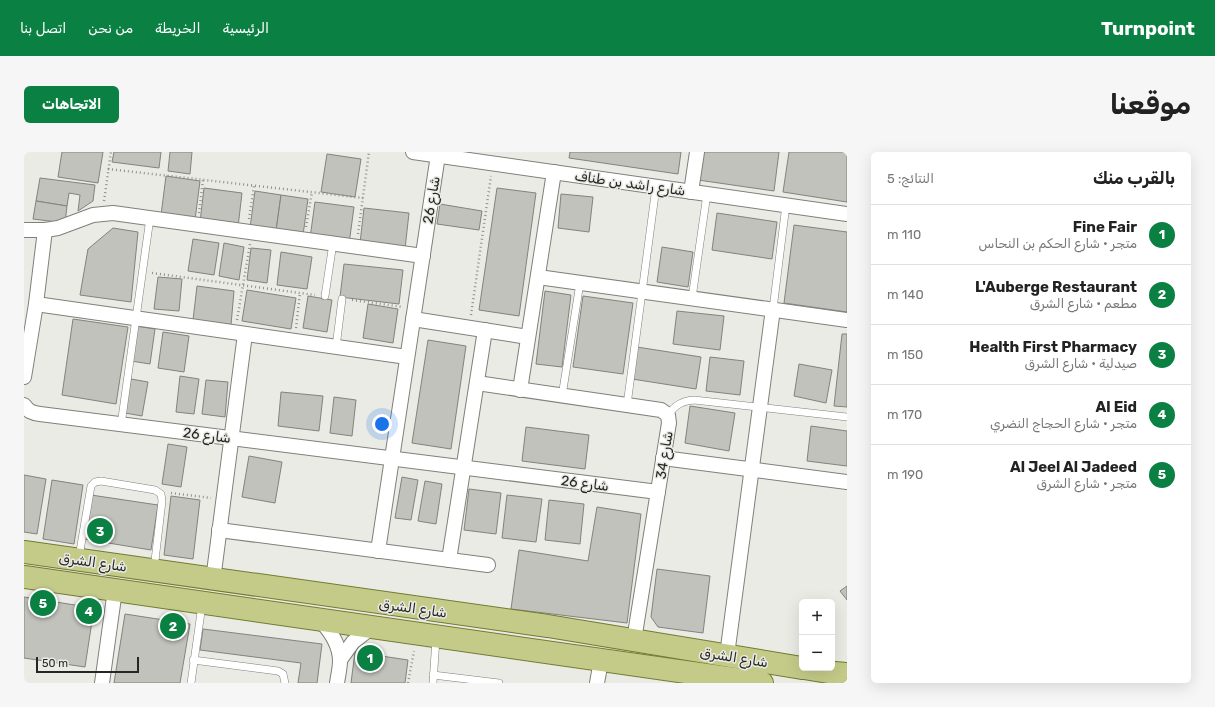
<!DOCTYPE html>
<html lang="ar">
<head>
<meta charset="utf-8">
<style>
	:root { --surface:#fff; --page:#f6f6f6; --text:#222; --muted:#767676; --line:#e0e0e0; --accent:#0b8043 }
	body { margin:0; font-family:Rubik,"Noto Sans Arabic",sans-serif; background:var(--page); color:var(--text); direction:rtl }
	.controls { position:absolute; right:12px; bottom:12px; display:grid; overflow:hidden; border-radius:6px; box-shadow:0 4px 16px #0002 }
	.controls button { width:36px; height:36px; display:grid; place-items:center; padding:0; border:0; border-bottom:1px solid var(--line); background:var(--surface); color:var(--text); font:20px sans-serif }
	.scale { position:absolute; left:12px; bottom:10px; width:103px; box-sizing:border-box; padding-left:4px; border:2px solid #262624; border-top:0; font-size:11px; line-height:14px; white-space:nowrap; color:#262624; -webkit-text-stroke:3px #eaebe5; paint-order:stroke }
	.you { position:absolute; left:358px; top:272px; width:14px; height:14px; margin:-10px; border:3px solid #fff; border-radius:50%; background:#1a73e8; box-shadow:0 0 0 6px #1a73e833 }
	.badge { display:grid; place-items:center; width:26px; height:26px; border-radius:50%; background:var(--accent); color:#fff; font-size:13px; font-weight:700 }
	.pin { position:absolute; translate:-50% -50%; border:2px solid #fff; box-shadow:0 1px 4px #0006 }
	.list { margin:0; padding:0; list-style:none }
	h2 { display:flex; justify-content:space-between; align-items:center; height:52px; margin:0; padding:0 16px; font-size:17px }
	h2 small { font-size:13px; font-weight:400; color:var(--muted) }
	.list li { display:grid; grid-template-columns:26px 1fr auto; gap:12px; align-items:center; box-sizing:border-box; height:60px; padding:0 16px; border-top:1px solid var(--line) }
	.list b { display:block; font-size:15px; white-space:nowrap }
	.list p { margin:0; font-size:13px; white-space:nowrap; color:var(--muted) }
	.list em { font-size:13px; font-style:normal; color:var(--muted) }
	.map { position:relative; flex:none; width:823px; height:531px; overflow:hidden; direction:ltr; border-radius:6px }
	header { display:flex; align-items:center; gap:24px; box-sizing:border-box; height:56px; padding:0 20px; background:var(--accent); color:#fff }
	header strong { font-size:19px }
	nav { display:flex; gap:22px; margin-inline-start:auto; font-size:14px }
	.intro { display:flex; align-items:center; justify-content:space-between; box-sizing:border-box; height:96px; padding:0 24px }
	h1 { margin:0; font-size:28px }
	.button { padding:10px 18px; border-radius:6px; background:var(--accent); color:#fff; font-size:14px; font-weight:700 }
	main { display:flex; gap:24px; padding:0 24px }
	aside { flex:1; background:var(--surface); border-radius:6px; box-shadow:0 4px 16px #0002 }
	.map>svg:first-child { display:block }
	.building { fill:#c1c2bc; stroke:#82837e }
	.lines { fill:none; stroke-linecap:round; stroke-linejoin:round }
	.service-casing { stroke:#7f807a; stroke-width:8 }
	.minor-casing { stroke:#7f807a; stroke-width:16 }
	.primary-casing { stroke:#737b31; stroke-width:24 }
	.path { stroke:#8f908c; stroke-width:2.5; stroke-dasharray:1 3; stroke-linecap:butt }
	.service { stroke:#fff; stroke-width:7 }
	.minor { stroke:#fff; stroke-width:14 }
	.primary { stroke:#c4cb88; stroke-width:22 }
	.labels { text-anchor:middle; stroke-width:3; stroke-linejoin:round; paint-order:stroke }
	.street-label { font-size:14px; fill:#262624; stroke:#eaebe5 }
</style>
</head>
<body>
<header>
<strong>Turnpoint</strong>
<nav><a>الرئيسية</a><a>الخريطة</a><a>من نحن</a><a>اتصل بنا</a></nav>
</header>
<div class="intro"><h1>موقعنا</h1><a class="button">الاتجاهات</a></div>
<main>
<aside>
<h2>بالقرب منك<small>النتائج: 5</small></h2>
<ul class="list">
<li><span class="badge">1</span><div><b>Fine Fair</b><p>متجر · شارع الحكم بن النحاس</p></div><em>110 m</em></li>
<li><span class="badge">2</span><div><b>L'Auberge Restaurant</b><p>مطعم · شارع الشرق</p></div><em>140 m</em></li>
<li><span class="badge">3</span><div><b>Health First Pharmacy</b><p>صيدلية · شارع الشرق</p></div><em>150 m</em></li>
<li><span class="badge">4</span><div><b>Al Eid</b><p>متجر · شارع الحجاج النضري</p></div><em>170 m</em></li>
<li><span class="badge">5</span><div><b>Al Jeel Al Jadeed</b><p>متجر · شارع الشرق</p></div><em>190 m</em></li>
</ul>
</aside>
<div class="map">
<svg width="823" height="531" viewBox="0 0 823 531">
	<rect width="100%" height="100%" fill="#eaebe5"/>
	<!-- building -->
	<g class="building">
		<path d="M38 0H79L74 31 34 25Z"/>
		<path d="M90 0H137L135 16 88 10Z"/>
		<path d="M146 0H168L166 22 144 19Z"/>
		<path d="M546 0H657L654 22 545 6Z"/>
		<path d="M678 0H755L750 39 674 28Z"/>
		<path d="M765 0H823V50L759 40Z"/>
		<path d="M303 2 337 7 331 45 297 40Z"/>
		<path d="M142 24 176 29 171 68 137 63Z"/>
		<path d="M16 26 71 33 69 49 54 59 56 43 45 41 43 54 12 49Z"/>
		<path d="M180 36 218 41 214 75 176 70Z"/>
		<path d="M473 36 512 41 495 164 455 158Z"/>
		<path d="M231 39 257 43 252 79 226 76Z"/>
		<path d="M537 42 569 45 565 80 534 76Z"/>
		<path d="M257 43 284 47 279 83 252 79Z"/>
		<path d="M12 49 43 54 41 71 9 67Z"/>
		<path d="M291 50 330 55 325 92 286 86Z"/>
		<path d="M416 52 458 59 455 78 413 72Z"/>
		<path d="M340 56 385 61 381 97 336 91Z"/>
		<path d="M693 61 753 70 748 107 688 98Z"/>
		<path d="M770 73 823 80V160L760 151Z"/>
		<path d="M89 76 114 80 107 150 56 143 64 97Z"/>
		<path d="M169 87 195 91 190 123 164 119Z"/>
		<path d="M200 91 220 95 215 128 195 124Z"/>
		<path d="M638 95 669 100 664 135 633 130Z"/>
		<path d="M227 96 247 98 243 131 223 128Z"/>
		<path d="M257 100 288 105 283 137 253 133Z"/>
		<path d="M320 112 379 118 375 152 316 145Z"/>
		<path d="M134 125 158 127 155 159 130 157Z"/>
		<path d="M173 134 210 139 207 173 169 168Z"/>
		<path d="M223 138 272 146 267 177 218 169Z"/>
		<path d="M521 139 547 143 538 215 512 212Z"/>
		<path d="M284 144 308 148 303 180 279 176Z"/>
		<path d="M559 144 609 151 599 222 549 215Z"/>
		<path d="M344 152 374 157 369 191 339 186Z"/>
		<path d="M653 159 700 164 696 198 649 192Z"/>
		<path d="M49 167 104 175 92 252 38 243Z"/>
		<path d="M112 174 131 177 126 212 107 209Z"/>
		<path d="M139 180 165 184 160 220 134 216Z"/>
		<path d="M818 182H823V255L810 254Z"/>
		<path d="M404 188 442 194 427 297 388 291Z"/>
		<path d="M613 195 677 205 672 237 608 227Z"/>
		<path d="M686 205 720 209 716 243 682 239Z"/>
		<path d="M775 212 808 218 802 251 770 244Z"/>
		<path d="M156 224 175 227 170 262 152 260Z"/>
		<path d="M107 227 124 230 118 264 101 261Z"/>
		<path d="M182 228 204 230 201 265 178 262Z"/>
		<path d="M257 240 299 244 295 279 254 274Z"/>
		<path d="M310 245 332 248 328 284 306 281Z"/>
		<path d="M666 254 711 261 705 299 661 291Z"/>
		<path d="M787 274 823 279V314L783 309Z"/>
		<path d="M502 275 565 283 561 317 498 309Z"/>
		<path d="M144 292 163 295 157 335 138 332Z"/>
		<path d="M225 304 258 310 251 351 218 345Z"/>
		<path d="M0 323 22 327 13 382 0 380Z"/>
		<path d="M378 325 394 328 387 368 371 366Z"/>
		<path d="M28 328 59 333 50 392 19 387Z"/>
		<path d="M401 329 418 332 412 372 394 369Z"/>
		<path d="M445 337 477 341 472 382 440 378Z"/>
		<path d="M67 343 134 353 127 398 60 387Z"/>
		<path d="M483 343 518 347 512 390 478 386Z"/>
		<path d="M147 344 176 348 169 407 140 403Z"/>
		<path d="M525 348 560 352 556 392 521 388Z"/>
		<path d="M573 355 617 362 603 471 487 457 495 398 564 409Z"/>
		<path d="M633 417 686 424 679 481 634 475 627 465Z"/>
		<path d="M823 434V448L816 439Z"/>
		<path d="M0 445 70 456 61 515 0 506Z"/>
		<path d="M101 462 166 472 156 531H90Z"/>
		<path d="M179 477 298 492 293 531H274L277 511 176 498Z"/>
		<path d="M331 500 384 508 381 531H327Z"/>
	</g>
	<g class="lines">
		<defs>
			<g id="service">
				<path d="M301 144 309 91"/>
				<path d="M668 146 683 42"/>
				<path d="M749 157 762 53"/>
				<path d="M312 195 318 147"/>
				<path d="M538 244 556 131"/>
				<path d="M603 253 632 35"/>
				<path d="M644 263C651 253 658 249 670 248L823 265"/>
				<path d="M97 273 126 66"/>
				<path d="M55 405 67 334 71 330 77 329 131 338 137 342 138 349 130 417"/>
				<path d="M169 508 254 519 259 522 261 531"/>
				<path d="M409 523 475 531"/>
				<path d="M167 531 178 453"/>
				<path d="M409 531 412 487"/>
			</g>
			<g id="minor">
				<path d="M389 0 823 62"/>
				<path d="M667 40 673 0"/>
				<path d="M0 78H21L34 76 69 63 89 61 399 104"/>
				<path d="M514 125 823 168"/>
				<path d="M12 152 383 205"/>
				<path d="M389 167 504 185"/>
				<path d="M0 225 12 152 21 78"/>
				<path d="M453 231 637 258 644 263 645 271 610 488"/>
				<path d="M496 238 530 20"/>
				<path d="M0 253C4 259 8 261 16 262L634 340"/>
				<path d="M639 306 823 330"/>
				<path d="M195 378 464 413"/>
				<path d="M354 399 414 3"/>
				<path d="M425 408 461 178"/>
				<path d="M189 428 221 182"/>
				<path d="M297 469C307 480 316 494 316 509 316 516 314 524 313 531"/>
				<path d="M703 503 749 157"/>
				<path d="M316 508 329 490 347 476"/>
				<path d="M78 531 91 438"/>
				<path d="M573 531 577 509"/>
			</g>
			<g id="primary">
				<path d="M0 400 524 474 778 516"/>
				<path d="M0 425C246 461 492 497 738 531"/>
				<path d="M780 516 811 521 823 522"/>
			</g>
		</defs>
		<!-- service casing -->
		<use href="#service" class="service-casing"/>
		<!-- minor casing -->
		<use href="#minor" class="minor-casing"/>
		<!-- primary casing -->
		<use href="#primary" class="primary-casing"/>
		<!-- path -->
		<g class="path">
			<path d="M84 17 339 46"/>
			<path d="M80 49 87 0"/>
			<path d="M175 61 179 28"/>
			<path d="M225 67 230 34"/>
			<path d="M282 75 288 40"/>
			<path d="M334 82 345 0"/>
			<path d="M128 121 291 143"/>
			<path d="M328 148 379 155"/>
			<path d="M447 163 467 24"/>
			<path d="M213 168 226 92"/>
			<path d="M272 176 276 141"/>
			<path d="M147 341 187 346"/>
			<path d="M384 531 390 499"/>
		</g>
		<!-- service -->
		<use href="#service" class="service"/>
		<!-- minor -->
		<use href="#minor" class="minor"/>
		<!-- primary -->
		<use href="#primary" class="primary"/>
	</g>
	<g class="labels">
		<!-- street labels -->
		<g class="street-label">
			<text transform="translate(606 31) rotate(8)" y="5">شارع راشد بن طناف</text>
			<text transform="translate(407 48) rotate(-81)" y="5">شارع 26</text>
			<text transform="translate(183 283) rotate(7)" y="5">شارع 26</text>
			<text transform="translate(640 303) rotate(-81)" y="5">شارع 34</text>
			<text transform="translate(561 331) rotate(7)" y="5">شارع 26</text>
			<text transform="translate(69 410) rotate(8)" y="5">شارع الشرق</text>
			<text transform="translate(389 456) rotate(8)" y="5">شارع الشرق</text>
			<text transform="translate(710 505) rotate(9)" y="5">شارع الشرق</text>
		</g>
	</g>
</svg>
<div class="controls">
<button>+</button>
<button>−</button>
</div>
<div class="scale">50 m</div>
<div class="you"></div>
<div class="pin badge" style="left:346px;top:506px">1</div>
<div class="pin badge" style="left:149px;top:474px">2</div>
<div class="pin badge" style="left:76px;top:379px">3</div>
<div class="pin badge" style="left:65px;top:459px">4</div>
<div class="pin badge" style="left:19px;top:451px">5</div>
</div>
</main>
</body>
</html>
